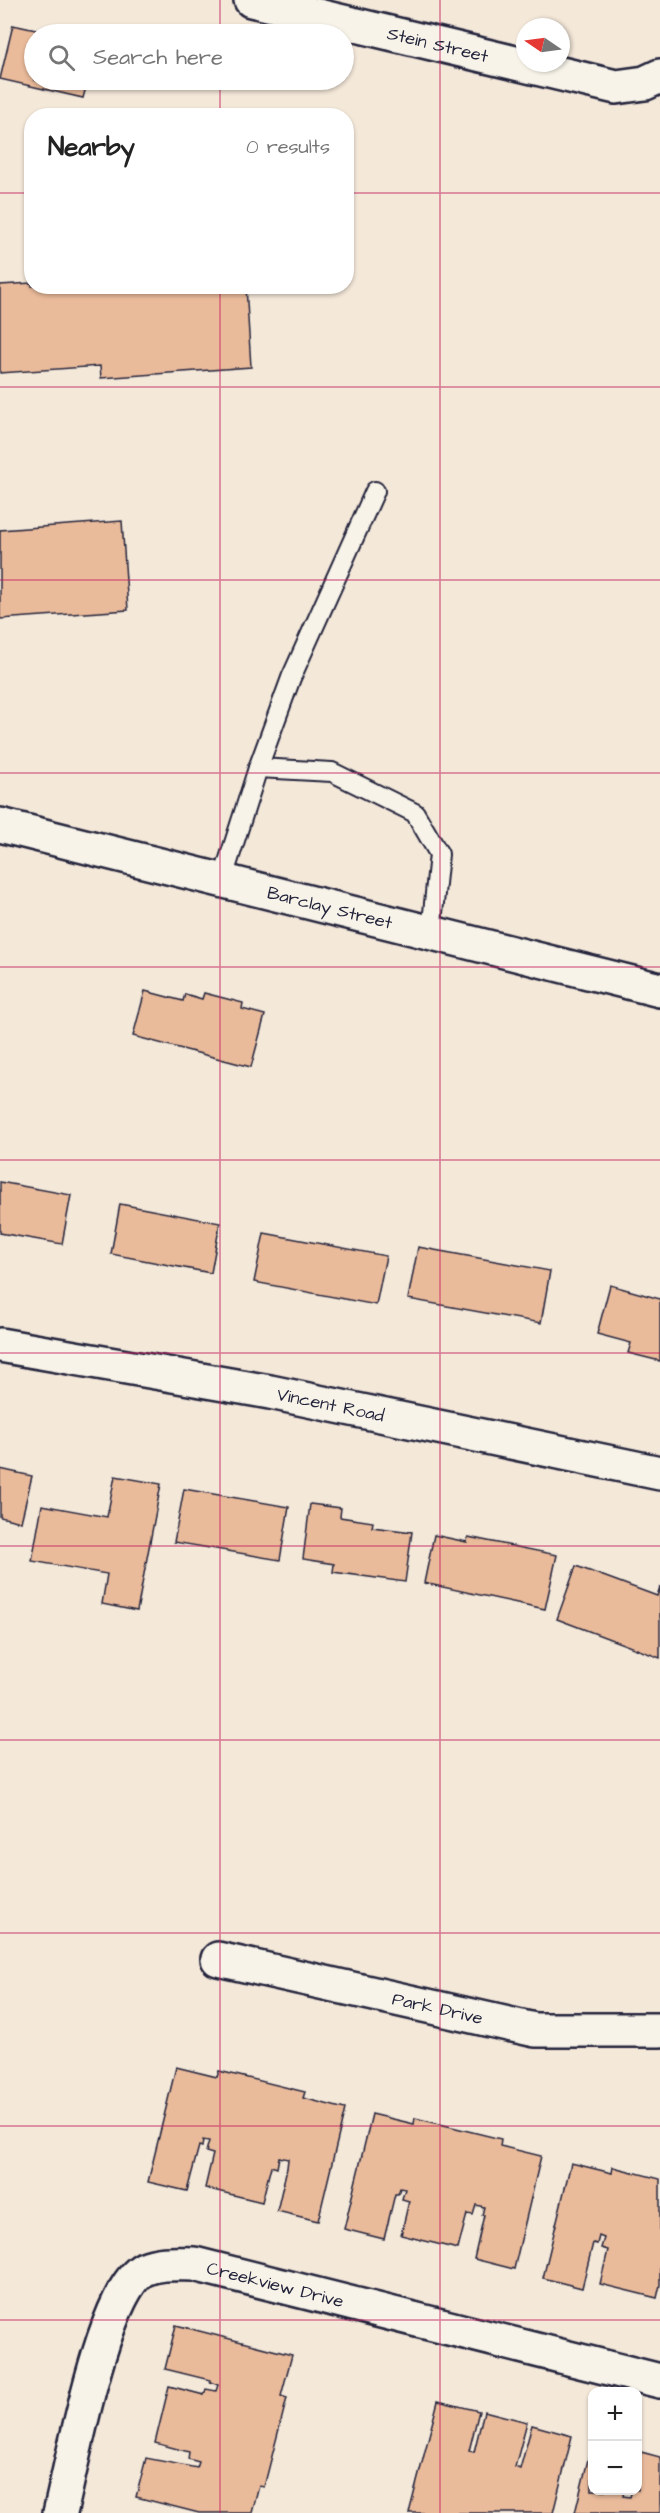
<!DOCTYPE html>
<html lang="en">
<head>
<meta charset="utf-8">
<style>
	:root { --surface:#fff; --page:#f6f6f6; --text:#222; --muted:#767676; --line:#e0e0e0 }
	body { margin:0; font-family:"Architects Daughter",sans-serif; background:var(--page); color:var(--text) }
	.controls { position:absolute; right:18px; bottom:18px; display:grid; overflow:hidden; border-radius:12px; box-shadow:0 2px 4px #0004 }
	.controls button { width:54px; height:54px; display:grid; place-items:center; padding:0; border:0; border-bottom:2px solid var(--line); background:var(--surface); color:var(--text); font:30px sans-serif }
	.compass { position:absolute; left:516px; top:18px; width:54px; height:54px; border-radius:50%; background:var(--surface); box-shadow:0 2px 4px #0004; rotate:283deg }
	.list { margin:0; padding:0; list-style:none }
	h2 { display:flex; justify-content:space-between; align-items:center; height:78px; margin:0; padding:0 24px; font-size:26px }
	h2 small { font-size:20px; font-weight:400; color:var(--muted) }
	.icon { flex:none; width:33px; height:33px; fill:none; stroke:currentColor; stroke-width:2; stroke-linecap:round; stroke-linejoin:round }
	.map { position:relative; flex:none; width:660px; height:2513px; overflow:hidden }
	.search { position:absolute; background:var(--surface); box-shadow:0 2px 4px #0004; left:24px; top:24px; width:330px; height:66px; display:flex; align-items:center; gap:15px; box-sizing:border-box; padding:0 21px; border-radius:33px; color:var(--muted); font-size:22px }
	.panel { position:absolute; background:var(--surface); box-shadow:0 2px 4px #0004; left:24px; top:108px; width:330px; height:186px; border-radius:24px }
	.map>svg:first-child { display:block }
	.building { fill:#eabb9b; stroke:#22223b; stroke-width:1.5 }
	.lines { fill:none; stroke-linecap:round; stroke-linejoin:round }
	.service-casing { stroke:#22223b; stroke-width:22 }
	.minor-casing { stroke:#22223b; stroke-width:38 }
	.service { stroke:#f7f3e8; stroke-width:18 }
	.minor { stroke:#f7f3e8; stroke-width:33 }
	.grid { fill:none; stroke:#c2185b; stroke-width:1.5; stroke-opacity:0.55 }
	.labels { text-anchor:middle; stroke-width:5; stroke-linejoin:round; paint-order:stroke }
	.street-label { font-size:18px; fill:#22223b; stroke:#f7f3e8 }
</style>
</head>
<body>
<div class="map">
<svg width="660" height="2513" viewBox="0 0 660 2513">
	<rect width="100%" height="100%" fill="#f4e8d9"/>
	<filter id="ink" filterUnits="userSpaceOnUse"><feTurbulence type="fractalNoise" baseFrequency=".0167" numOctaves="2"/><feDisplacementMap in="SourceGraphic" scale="12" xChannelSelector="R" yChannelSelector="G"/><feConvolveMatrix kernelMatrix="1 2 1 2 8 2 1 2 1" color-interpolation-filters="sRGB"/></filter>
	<g filter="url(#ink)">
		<!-- building -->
		<g class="building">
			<path d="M13 25 54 34H34V80H88L83 98 0 79Z"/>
			<path d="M32 283V286H246L251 367 101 378 100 366 0 373V285Z"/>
			<path d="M122 521 128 610 0 619V530Z"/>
			<path d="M145 991 183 1001 185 994 202 999 204 993 243 1003 242 1009 265 1015 251 1067 133 1036Z"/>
			<path d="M0 1182 71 1195 62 1244 0 1233Z"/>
			<path d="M120 1204 220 1223 211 1273 111 1254Z"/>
			<path d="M264 1233 386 1256 376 1305 254 1282Z"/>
			<path d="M418 1247 550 1271 541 1323 408 1299Z"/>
			<path d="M610 1285 660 1299V1361L628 1353 631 1343 597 1334Z"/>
			<path d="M0 1469 32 1476 21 1522 0 1517Z"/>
			<path d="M115 1476 161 1484 137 1611 102 1604 107 1574 32 1561 42 1505 107 1517Z"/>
			<path d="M184 1489 289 1507 280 1560 174 1542Z"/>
			<path d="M310 1504 341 1508 340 1517 373 1522 372 1527 412 1532 405 1582 333 1572 334 1564 303 1559Z"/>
			<path d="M434 1535 467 1542 468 1537 557 1555 545 1609 424 1583Z"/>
			<path d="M576 1566 657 1596 660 1587V1658L557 1619Z"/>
			<path d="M176 2067 217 2077 219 2071 305 2092 303 2098 345 2109 318 2221 277 2211 287 2168 288 2159 279 2157 277 2168 271 2166 262 2202 205 2188 213 2154 206 2152 209 2141 203 2140 202 2147 199 2146 187 2191 148 2182Z"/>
			<path d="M372 2114 414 2124 415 2118 501 2139 500 2146 541 2156 514 2269 474 2259 484 2215H482L484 2207 476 2205 473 2215 467 2214 458 2249 401 2235 409 2201 402 2199 405 2189 400 2188 398 2194H395L384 2239 344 2229Z"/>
			<path d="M571 2163 612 2173 613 2167 660 2179V2285L657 2298 600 2284 608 2250 601 2248 604 2238 599 2236 597 2244 593 2243 582 2288 543 2278Z"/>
			<path d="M176 2325 292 2355 281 2396 287 2398 264 2487 259 2486 252 2513H199L136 2497 146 2458 197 2468 199 2462 188 2459 189 2452 155 2443 169 2386 204 2395 206 2389 216 2391 218 2385 210 2382V2380L165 2369Z"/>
			<path d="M438 2401 479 2411 469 2451 474 2452 484 2411 527 2422 515 2467 520 2469 532 2425 572 2436 553 2513H409Z"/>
			<path d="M592 2443V2490H624L623 2496 630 2497 632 2490H638V2466L641 2452 660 2457V2513H575Z"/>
		</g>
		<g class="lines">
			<defs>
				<g id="service">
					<path d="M258 768 332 772 415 813 439 854 431 933"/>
					<path d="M222 881 258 768 291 678 375 491"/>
				</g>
				<g id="minor">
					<path id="s1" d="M251 0 616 87 645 83 660 76"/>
					<path id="s2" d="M0 825 660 990"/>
					<path id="s3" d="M0 1345 270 1392 660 1473"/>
					<path id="s4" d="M218 1959 535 2030H660"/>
					<path id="s5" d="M60 2513C72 2465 103 2291 144 2269 160 2262 177 2264 194 2264L660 2381"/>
				</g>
			</defs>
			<!-- service casing -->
			<use href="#service" class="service-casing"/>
			<!-- minor casing -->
			<use href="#minor" class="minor-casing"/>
			<!-- service -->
			<use href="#service" class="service"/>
			<!-- minor -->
			<use href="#minor" class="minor"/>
		</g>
	</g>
	<!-- grid -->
	<path class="grid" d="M220 0V34M440 0V2513M220 80V116M0 193H32M346 193H660M220 286V2513M0 387H660M0 580H660M0 773H660M0 967H660M0 1160H660M0 1353H660M0 1546H660M0 1740H660M0 1933H660M0 2126H660M0 2320H660"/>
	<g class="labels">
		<!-- street labels -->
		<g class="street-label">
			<text dy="6" stroke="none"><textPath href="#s1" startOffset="192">Stein Street</textPath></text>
			<text dy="6" stroke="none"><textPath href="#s2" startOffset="340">Barclay Street</textPath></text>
			<text dy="6" stroke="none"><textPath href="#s3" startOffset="336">Vincent Road</textPath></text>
			<text dy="6" stroke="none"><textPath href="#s4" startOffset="225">Park Drive</textPath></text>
			<text dy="6" stroke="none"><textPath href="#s5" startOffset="396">Creekview Drive</textPath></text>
		</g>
	</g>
</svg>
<div class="controls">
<button>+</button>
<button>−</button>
</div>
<svg class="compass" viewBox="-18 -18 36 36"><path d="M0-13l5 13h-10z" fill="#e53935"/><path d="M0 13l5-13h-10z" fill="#767676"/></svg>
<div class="search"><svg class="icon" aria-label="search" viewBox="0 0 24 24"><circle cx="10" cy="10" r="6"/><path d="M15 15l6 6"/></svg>Search here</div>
<section class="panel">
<h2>Nearby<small>0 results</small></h2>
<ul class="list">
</ul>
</section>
</div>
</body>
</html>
